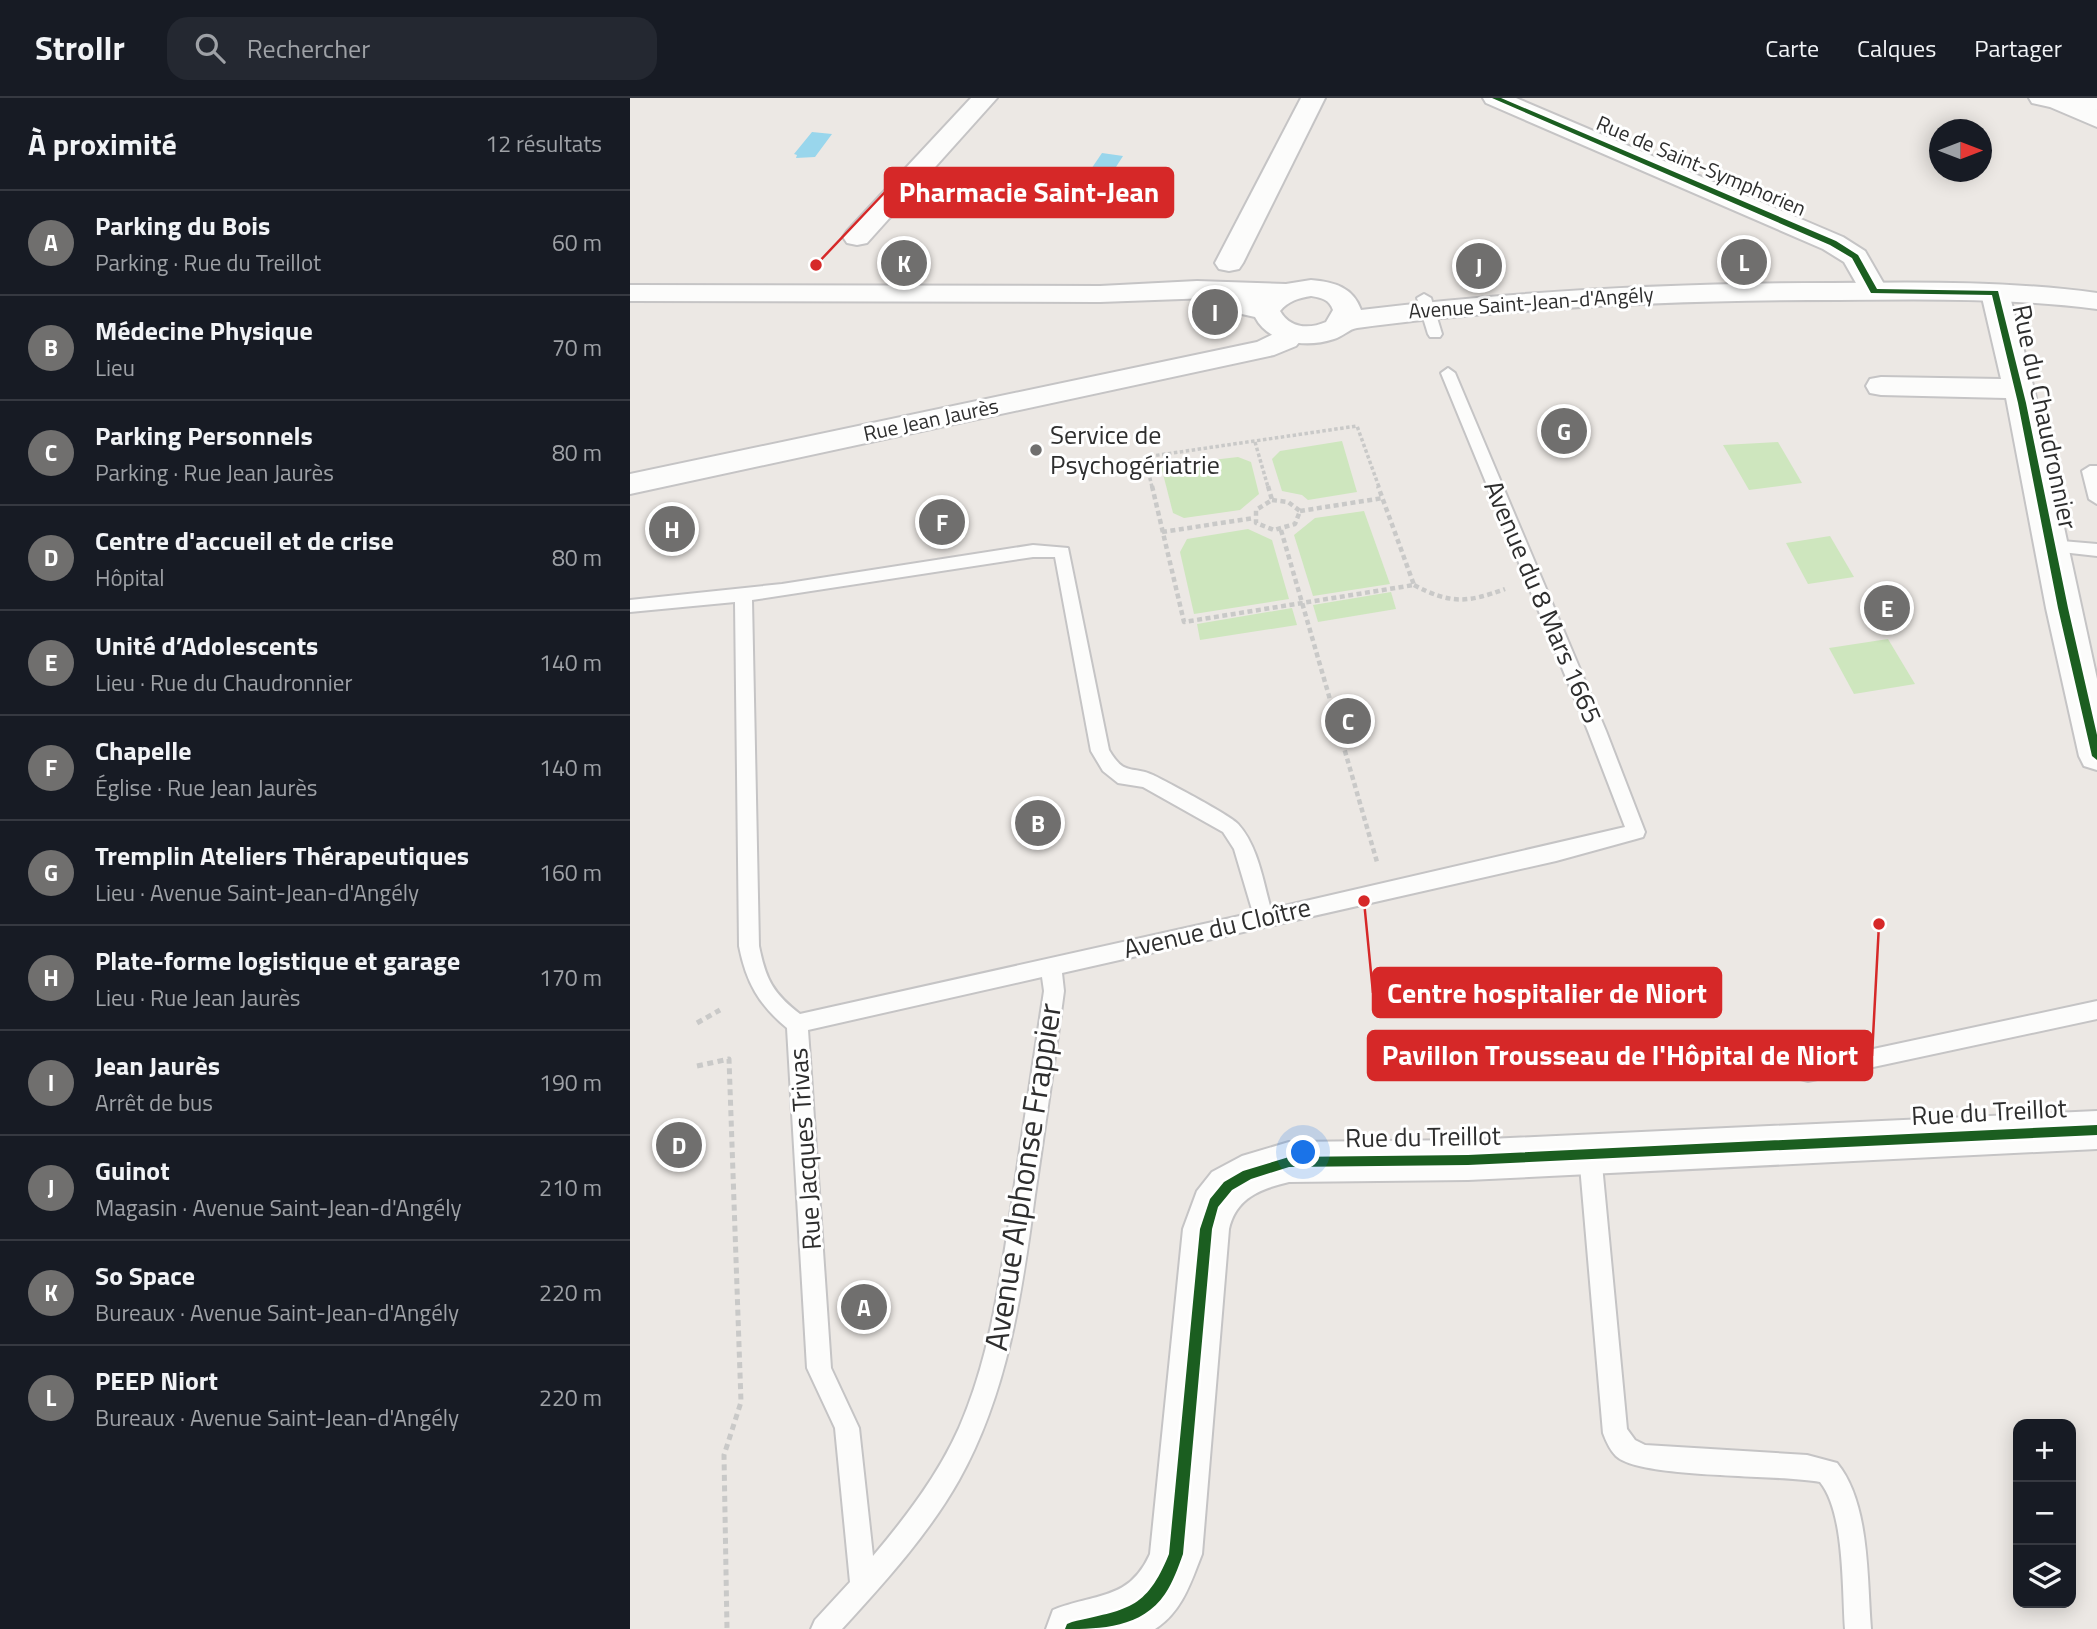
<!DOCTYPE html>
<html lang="fr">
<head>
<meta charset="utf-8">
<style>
	:root { --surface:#171b24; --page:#242831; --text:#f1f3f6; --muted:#9ea1a6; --line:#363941; --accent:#706f6e }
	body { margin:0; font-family:"Titillium Web",sans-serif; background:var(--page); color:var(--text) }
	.controls { position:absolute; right:21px; bottom:21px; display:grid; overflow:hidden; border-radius:14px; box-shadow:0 4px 18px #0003 }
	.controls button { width:63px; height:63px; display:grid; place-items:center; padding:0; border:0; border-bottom:2px solid var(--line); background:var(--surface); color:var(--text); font:35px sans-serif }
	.compass { position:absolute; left:1299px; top:21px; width:63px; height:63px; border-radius:50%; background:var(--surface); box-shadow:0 4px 18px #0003; rotate:90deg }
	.you { position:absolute; left:674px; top:1055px; width:24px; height:24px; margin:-18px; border:5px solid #fff; border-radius:50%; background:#1a73e8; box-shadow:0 0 0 10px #1a73e833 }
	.badge { display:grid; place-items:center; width:46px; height:46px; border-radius:50%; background:var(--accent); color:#fff; font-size:23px; font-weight:700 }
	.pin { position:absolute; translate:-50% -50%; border:4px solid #fff; box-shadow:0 2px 7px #0006 }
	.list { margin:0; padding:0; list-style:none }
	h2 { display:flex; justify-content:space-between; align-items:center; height:91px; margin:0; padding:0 28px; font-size:30px }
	h2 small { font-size:23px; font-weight:400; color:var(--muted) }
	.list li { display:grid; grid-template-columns:46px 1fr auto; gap:21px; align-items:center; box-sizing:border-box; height:105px; padding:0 28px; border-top:2px solid var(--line) }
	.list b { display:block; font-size:26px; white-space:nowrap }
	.list p { margin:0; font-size:23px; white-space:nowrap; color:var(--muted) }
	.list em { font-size:23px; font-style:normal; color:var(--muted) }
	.icon { flex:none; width:38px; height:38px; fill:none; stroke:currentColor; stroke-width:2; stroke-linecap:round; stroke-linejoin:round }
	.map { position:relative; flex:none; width:1467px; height:1531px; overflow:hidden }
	header { display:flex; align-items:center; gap:42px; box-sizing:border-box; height:98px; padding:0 35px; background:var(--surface); border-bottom:2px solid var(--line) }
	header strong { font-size:33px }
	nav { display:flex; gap:38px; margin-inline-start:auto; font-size:24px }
	.search { width:490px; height:63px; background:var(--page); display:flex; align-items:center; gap:18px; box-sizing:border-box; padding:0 24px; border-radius:21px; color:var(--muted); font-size:26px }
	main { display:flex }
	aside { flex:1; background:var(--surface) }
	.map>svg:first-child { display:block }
	.green { fill:#cee6be }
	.water { fill:#99d6ec }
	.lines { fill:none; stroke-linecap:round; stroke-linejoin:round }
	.service-casing { stroke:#c5c4c5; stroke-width:4 }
	.minor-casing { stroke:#c5c4c5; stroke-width:4 }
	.tertiary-casing { stroke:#c5c4c5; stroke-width:4 }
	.secondary-casing { stroke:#c5c4c5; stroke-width:4 }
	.path-far2 { stroke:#c9c9c8; stroke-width:3.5; stroke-dasharray:3.5 2.5; stroke-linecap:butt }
	.path-far1 { stroke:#c9c9c8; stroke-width:4.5; stroke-dasharray:5 3.5; stroke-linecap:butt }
	.path { stroke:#c9c9c8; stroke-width:5; stroke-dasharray:6 4.5; stroke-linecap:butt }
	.service { fill:#fcfcfb; fill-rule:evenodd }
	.minor { fill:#fcfcfb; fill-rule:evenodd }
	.tertiary { fill:#fcfcfb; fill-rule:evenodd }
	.secondary { fill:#fcfcfb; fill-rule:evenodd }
	.cycleway-casing { stroke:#fff; stroke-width:5 }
	.cycleway { fill:#1b5e20; fill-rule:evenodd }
	.poi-dot { fill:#706f6e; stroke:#fff; stroke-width:2.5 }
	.labels { text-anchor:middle; stroke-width:6; stroke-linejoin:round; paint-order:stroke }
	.far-street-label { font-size:21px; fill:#2e2e2e; stroke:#fff }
	.street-label { font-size:26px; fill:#2e2e2e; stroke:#fff }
	.poi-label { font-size:26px; fill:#2e2e2e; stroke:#fff; text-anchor:start }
	.near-street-label { font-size:32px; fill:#2e2e2e; stroke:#fff }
	.leader { fill:none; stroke:#d62828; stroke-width:2.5 }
	.callout-dot { fill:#d62828; stroke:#fff; stroke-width:2.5 }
	.callout { fill:#d62828; stroke:#d62828; stroke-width:2.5 }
	.callout-label { font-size:28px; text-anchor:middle; font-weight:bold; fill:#fff }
</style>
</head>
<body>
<header>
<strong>Strollr</strong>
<div class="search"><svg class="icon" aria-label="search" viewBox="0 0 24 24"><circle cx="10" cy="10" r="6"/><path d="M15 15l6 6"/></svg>Rechercher</div>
<nav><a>Carte</a><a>Calques</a><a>Partager</a></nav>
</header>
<main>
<aside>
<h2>À proximité<small>12 résultats</small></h2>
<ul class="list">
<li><span class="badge">A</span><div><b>Parking du Bois</b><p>Parking · Rue du Treillot</p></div><em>60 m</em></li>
<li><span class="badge">B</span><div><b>Médecine Physique</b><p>Lieu</p></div><em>70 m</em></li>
<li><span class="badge">C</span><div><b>Parking Personnels</b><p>Parking · Rue Jean Jaurès</p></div><em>80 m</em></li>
<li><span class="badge">D</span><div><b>Centre d'accueil et de crise</b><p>Hôpital</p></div><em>80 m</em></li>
<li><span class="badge">E</span><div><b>Unité d’Adolescents</b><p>Lieu · Rue du Chaudronnier</p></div><em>140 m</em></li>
<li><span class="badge">F</span><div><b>Chapelle</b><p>Église · Rue Jean Jaurès</p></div><em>140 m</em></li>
<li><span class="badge">G</span><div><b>Tremplin Ateliers Thérapeutiques</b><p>Lieu · Avenue Saint-Jean-d'Angély</p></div><em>160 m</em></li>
<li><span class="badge">H</span><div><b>Plate-forme logistique et garage</b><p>Lieu · Rue Jean Jaurès</p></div><em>170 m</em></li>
<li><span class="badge">I</span><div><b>Jean Jaurès</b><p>Arrêt de bus</p></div><em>190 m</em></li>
<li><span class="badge">J</span><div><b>Guinot</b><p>Magasin · Avenue Saint-Jean-d'Angély</p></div><em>210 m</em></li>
<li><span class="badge">K</span><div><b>So Space</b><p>Bureaux · Avenue Saint-Jean-d'Angély</p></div><em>220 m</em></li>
<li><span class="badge">L</span><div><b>PEEP Niort</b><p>Bureaux · Avenue Saint-Jean-d'Angély</p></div><em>220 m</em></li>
</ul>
</aside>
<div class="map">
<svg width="1467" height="1531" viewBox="0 0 1467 1531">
	<rect width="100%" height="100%" fill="#ece8e4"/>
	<!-- green -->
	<g class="green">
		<path d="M712 343 727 394 678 402 672 397 652 393 642 361 650 353Z"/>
		<path d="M1148 344 1172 385 1119 392 1093 347Z"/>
		<path d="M608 359 621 364 629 396 610 412 554 420 543 415 531 368Z"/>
		<path d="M734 413 760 486 683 498 664 437 685 420Z"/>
		<path d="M618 431 642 442 659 501 564 516 550 454 557 441Z"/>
		<path d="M1200 438 1224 479 1178 486 1156 445Z"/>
		<path d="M761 494 766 511 688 524 683 507Z"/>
		<path d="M662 510 667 527 570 542 567 526Z"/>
		<path d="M1258 541 1285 586 1224 596 1199 550Z"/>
	</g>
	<!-- water -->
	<g class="water">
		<path d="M182 34 202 36 185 59 166 60 167 57 164 56Z"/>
		<path d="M472 55 493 58 477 83 455 80Z"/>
	</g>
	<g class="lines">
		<defs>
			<g id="service">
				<path d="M794 196 801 200 812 236 810 239H800L798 236 787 200Z"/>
				<path d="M818 270 825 275 976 633 1015 734 1013 739 1006 741 926 763 432 875 434 893C425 961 415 1029 405 1097 392 1195 378 1294 329 1382 298 1437 254 1485 212 1531H181L185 1522 220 1484 205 1330 177 1270 157 930C129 907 116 884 109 848L105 504 0 514V502L152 486 403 447 438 450 479 652C495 679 501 667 523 677 537 684 600 717 608 726 628 748 633 783 641 811L995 729 958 633 811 275ZM403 459H425L461 653 473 673 488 685 513 689 593 734 604 751 623 815 170 916C143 895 136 882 129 848L122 502ZM412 879 414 893C404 961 393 1030 383 1098 371 1176 361 1257 329 1330 308 1377 276 1419 243 1458L229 1330 201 1270 178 932Z"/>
				<path d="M1460 368H1467V406L1459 401 1452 373Z"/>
				<path d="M1420 442 1467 446V458L1414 452 1412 448Z"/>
				<path d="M1467 903V921L1178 983 1171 981 1167 974 1171 967 1178 965Z"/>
				<path d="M960 1046 968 1049 971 1056 997 1331 1005 1342 1015 1347 1177 1357 1207 1365C1240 1405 1237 1481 1241 1531H1215C1212 1491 1215 1415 1190 1384 1149 1376 1010 1381 986 1358 980 1352 976 1343 973 1335L949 1056 952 1049Z"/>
			</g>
			<g id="minor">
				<path d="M341 0H367L237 145 227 147 217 145 213 139 217 133Z"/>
				<path d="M671 0H695L613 165 609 171 599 173 589 171 585 165Z"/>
				<path d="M1417 0H1467V12L1418 8 1415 3Z"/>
				<path d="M1365 187 1375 189 1379 195 1404 291 1467 581V672L1454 668 1449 658 1416 510 1376 300 1251 297 1240 295 1236 288 1240 281 1251 279 1371 281 1351 195 1355 189Z"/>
				<path d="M1467 1013V1051L838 1082 659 1084C630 1091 606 1100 599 1131L572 1456C561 1484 552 1514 525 1531H416L423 1512C465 1495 499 1503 520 1456L553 1131 567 1093 582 1074 612 1058 659 1044 838 1042Z"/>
			</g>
			<g id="tertiary">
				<path d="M853 0H886L1213 139 1235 153 1258 193 1254 199 1244 201 1234 199 1214 164 1193 151 856 5Z"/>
				<path d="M662 227 672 230 676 236 666 248 644 257 0 396V376L627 244Z"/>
			</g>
			<g id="secondary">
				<path d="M1399 0H1441L1467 12V29L1420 9 1402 5Z"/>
				<path d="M681 182C704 184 723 189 731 212 888 193 1045 185 1202 185 1291 184 1379 183 1467 195V211C1381 200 1295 201 1208 202 1076 202 943 207 811 220 783 223 755 226 727 230 719 231 712 239 704 241 677 250 639 246 625 219L581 209 577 203 579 200 470 204 0 203V187L470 188 567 183 656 186ZM681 198C692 200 699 201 703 212L696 224C680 231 660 231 650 213 658 203 669 200 681 198Z"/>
			</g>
		</defs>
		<!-- service casing -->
		<use href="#service" class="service-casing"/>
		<!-- minor casing -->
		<use href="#minor" class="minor-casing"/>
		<!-- tertiary casing -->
		<use href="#tertiary" class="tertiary-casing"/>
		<!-- secondary casing -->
		<use href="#secondary" class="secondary-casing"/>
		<!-- path-far2 -->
		<g class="path-far2">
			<path d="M625 344 638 389"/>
			<path d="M522 389 515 359 727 328 749 389"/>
		</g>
		<!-- path-far1 -->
		<g class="path-far1">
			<path d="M522 388 554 524 784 487 748 388"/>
			<path d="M638 388 642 402"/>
			<path d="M642 402 658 404 670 413 665 426 644 432 626 425V412Z"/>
			<path d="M670 413 753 400"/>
			<path d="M651 432 747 764"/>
			<path d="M532 434 624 420"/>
			<path d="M784 487C820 506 837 505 875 491"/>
		</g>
		<!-- path -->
		<g class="path">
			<path d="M67 925 90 912"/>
			<path d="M67 968 99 961 111 1304 94 1357 97 1531"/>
		</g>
		<!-- service -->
		<use href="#service" class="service"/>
		<!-- minor -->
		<use href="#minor" class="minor"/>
		<!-- tertiary -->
		<use href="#tertiary" class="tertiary"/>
		<!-- secondary -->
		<use href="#secondary" class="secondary"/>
		<defs>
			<g id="cycleway">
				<path d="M862 0H871L1206 143 1228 157 1247 191 1368 193 1396 305 1438 510 1467 637V662L1462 658 1428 510 1388 305 1362 197 1241 195 1222 160 1200 147Z"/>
				<path d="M1467 1027V1037L838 1067 659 1069 621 1081 602 1092 588 1109 582 1131 553 1456C548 1470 543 1484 535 1496 512 1530 471 1531 435 1531L437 1526 442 1524C496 1511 516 1513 539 1456L570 1131 580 1101 594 1084 613 1073 659 1059 838 1057Z"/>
			</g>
		</defs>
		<!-- cycleway casing -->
		<use href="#cycleway" class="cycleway-casing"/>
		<!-- cycleway -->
		<use href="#cycleway" class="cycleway"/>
	</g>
	<!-- markers -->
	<circle class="poi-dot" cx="406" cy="352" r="7"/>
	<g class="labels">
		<!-- far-street labels -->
		<g class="far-street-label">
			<text transform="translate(1071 68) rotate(23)" y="7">Rue de Saint-Symphorien</text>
			<text transform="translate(901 205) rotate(-4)" y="7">Avenue Saint-Jean-d'Angély</text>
			<text transform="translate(301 322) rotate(-12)" y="7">Rue Jean Jaurès</text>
		</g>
		<!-- street labels -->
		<g class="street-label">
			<text transform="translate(1415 319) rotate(78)" y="9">Rue du Chaudronnier</text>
			<text transform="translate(913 504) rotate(67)" y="9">Avenue du 8 Mars 1665</text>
			<text transform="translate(587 830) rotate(-13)" y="9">Avenue du Cloître</text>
			<text transform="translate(1359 1014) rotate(-3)" y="9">Rue du Treillot</text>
			<text transform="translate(793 1039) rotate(-1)" y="9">Rue du Treillot</text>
			<text transform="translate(175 1051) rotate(-94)" y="9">Rue Jacques Trivas</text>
		</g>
		<!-- poi labels -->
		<g class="poi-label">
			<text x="420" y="346">Service de<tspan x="420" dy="30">Psychogériatrie</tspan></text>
		</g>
		<!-- near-street labels -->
		<g class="near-street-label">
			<text transform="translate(393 1079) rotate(-81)" y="11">Avenue Alphonse Frappier</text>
		</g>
	</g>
	<!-- callouts -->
	<path class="leader" d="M186 167L255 94M734 803L743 895M1249 826L1242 958"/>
	<g class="callout-dot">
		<circle cx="186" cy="167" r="7"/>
		<circle cx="734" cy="803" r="7"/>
		<circle cx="1249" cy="826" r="7"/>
	</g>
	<g class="callout">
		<rect x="255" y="70" width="288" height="49" rx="7"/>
		<rect x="743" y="870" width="348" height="49" rx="7"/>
		<rect x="738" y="933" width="504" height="49" rx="7"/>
	</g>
	<g class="callout-label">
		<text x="399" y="104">Pharmacie Saint-Jean</text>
		<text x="917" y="905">Centre hospitalier de Niort</text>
		<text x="990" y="967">Pavillon Trousseau de l'Hôpital de Niort</text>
	</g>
</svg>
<div class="controls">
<button>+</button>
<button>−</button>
<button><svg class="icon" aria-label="layers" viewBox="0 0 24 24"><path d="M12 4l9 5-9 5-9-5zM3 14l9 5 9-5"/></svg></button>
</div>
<svg class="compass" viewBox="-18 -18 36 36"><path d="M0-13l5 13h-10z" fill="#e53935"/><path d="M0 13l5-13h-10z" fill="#9ea1a6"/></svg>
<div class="you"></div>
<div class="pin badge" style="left:234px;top:1209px">A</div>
<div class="pin badge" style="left:408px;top:725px">B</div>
<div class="pin badge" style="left:718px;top:623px">C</div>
<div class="pin badge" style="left:49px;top:1047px">D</div>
<div class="pin badge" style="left:1257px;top:510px">E</div>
<div class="pin badge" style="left:312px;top:424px">F</div>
<div class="pin badge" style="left:934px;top:333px">G</div>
<div class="pin badge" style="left:42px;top:431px">H</div>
<div class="pin badge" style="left:585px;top:214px">I</div>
<div class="pin badge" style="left:849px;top:168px">J</div>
<div class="pin badge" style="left:274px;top:165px">K</div>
<div class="pin badge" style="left:1114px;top:164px">L</div>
</div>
</main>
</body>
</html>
